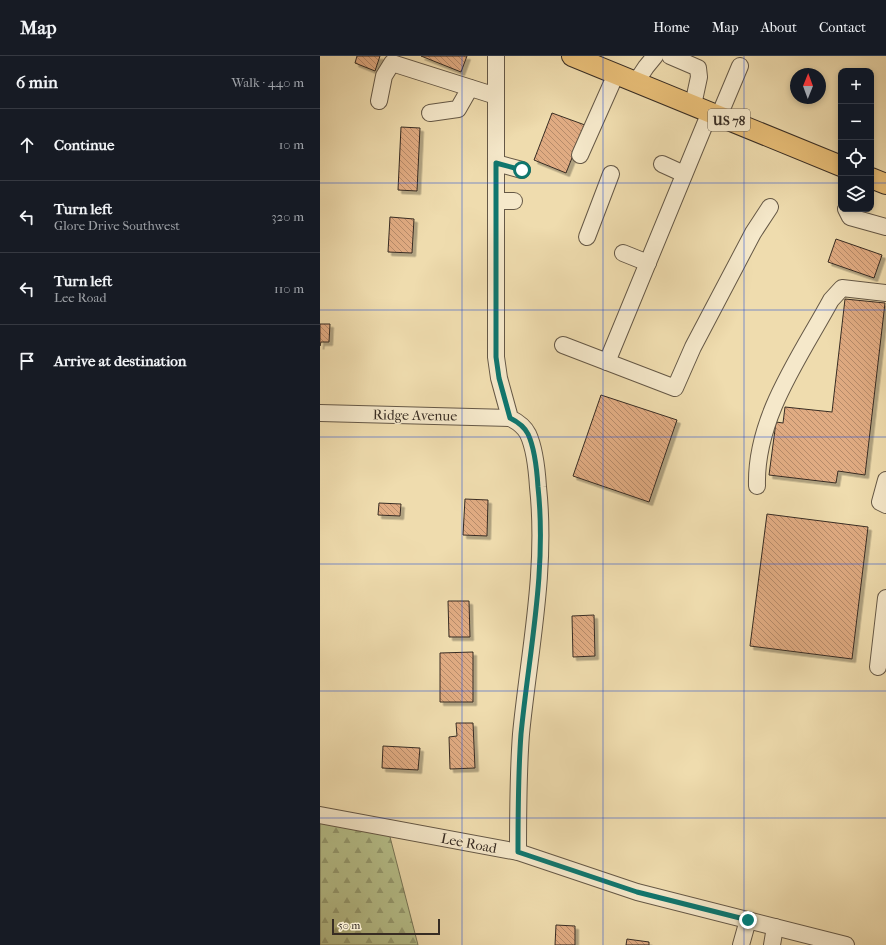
<!DOCTYPE html>
<html lang="en">
<head>
<meta charset="utf-8">
<style>
	:root { --surface:#171b24; --page:#242831; --text:#f1f3f6; --muted:#9ea1a6; --line:#363941 }
	body { margin:0; font-family:"IM FELL French Canon",serif; background:var(--page); color:var(--text) }
	.controls { position:absolute; right:12px; top:12px; display:grid; overflow:hidden; border-radius:8px; box-shadow:0 2px 6px #0003 }
	.controls button { width:36px; height:36px; display:grid; place-items:center; padding:0; border:0; border-bottom:1px solid var(--line); background:var(--surface); color:var(--text); font:20px sans-serif }
	.compass { position:absolute; left:470px; top:12px; width:36px; height:36px; border-radius:50%; background:var(--surface); box-shadow:0 2px 6px #0003; rotate:1deg }
	.scale { position:absolute; left:12px; bottom:10px; width:108px; box-sizing:border-box; padding-left:4px; border:2px solid #372c23; border-top:0; font-size:11px; line-height:14px; white-space:nowrap; color:#372c23; -webkit-text-stroke:3px #f5e8ca; paint-order:stroke }
	.stop { position:absolute; width:12px; height:12px; margin:-9px; border:3px solid #0f766e; border-radius:50%; background:#fff }
	.stop.end { background:#0f766e; border-color:#fff; box-shadow:0 1px 4px #0008 }
	.list { margin:0; padding:0; list-style:none }
	h2 { display:flex; justify-content:space-between; align-items:center; height:52px; margin:0; padding:0 16px; font-size:17px }
	h2 small { font-size:13px; font-weight:400; color:var(--muted) }
	.list li { display:grid; grid-template-columns:26px 1fr auto; gap:12px; align-items:center; box-sizing:border-box; height:72px; padding:0 16px; border-top:1px solid var(--line) }
	.list b { display:block; font-size:15px; white-space:nowrap }
	.list p { margin:0; font-size:13px; white-space:nowrap; color:var(--muted) }
	.list em { font-size:13px; font-style:normal; color:var(--muted) }
	.icon { flex:none; width:22px; height:22px; fill:none; stroke:currentColor; stroke-width:2; stroke-linecap:round; stroke-linejoin:round }
	.map { position:relative; flex:none; width:566px; height:889px; overflow:hidden }
	header { display:flex; align-items:center; gap:24px; box-sizing:border-box; height:56px; padding:0 20px; background:var(--surface); border-bottom:1px solid var(--line) }
	header strong { font-size:19px }
	nav { display:flex; gap:22px; margin-inline-start:auto; font-size:14px }
	main { display:flex }
	aside { flex:1; background:var(--surface) }
	.map>svg:first-child { display:block }
	.forest { fill:url(#forest-firs); stroke:#777658 }
	.building { fill:url(#building-back-hatch); stroke:#372c23; filter:url(#shadow) }
	.lines { fill:none; stroke-linecap:round; stroke-linejoin:round }
	.minor-casing { stroke:#655846; stroke-width:18 }
	.major-casing { stroke:#372c23; stroke-width:22 }
	.minor { stroke:#f5e8ca; stroke-width:16 }
	.major { stroke:#e8be77; stroke-width:20 }
	.route { stroke:#0f766e; stroke-width:5 }
	.grid { fill:none; stroke:#1d4ed8; stroke-width:1; stroke-opacity:0.55 }
	.labels { text-anchor:middle; stroke-width:3; stroke-linejoin:round; paint-order:stroke }
	.shield { fill:#f5e8ca; stroke:#706455; stroke-width:1 }
	.shield-label { font-size:13px; font-weight:bold; fill:#372c23 }
	.street-label { font-size:14px; fill:#372c23; stroke:#f5e8ca }
</style>
</head>
<body>
<header>
<strong>Map</strong>
<nav><a>Home</a><a>Map</a><a>About</a><a>Contact</a></nav>
</header>
<main>
<aside>
<h2>6 min<small>Walk · 440 m</small></h2>
<ul class="list">
<li><svg class="icon" aria-label="ahead" viewBox="0 0 24 24"><path d="M12 20V5M6 11l6-6 6 6"/></svg><div><b>Continue</b></div><em>10 m</em></li>
<li><svg class="icon" aria-label="left" viewBox="0 0 24 24"><path d="M17 20v-9H6M10 6l-5 5 5 5"/></svg><div><b>Turn left</b><p>Glore Drive Southwest</p></div><em>320 m</em></li>
<li><svg class="icon" aria-label="left" viewBox="0 0 24 24"><path d="M17 20v-9H6M10 6l-5 5 5 5"/></svg><div><b>Turn left</b><p>Lee Road</p></div><em>110 m</em></li>
<li><svg class="icon" aria-label="arrive" viewBox="0 0 24 24"><path d="M6 21V4h12l-3 4 3 4H6"/></svg><div><b>Arrive at destination</b></div></li>
</ul>
</aside>
<div class="map">
<svg width="566" height="889" viewBox="0 0 566 889">
	<defs>
		<pattern id="forest-firs" width="22" height="20" patternUnits="userSpaceOnUse"><rect width="22" height="20" fill="#b7c18c"/><path d="M5 1l3.5 6h-7zM16 11l3.5 6h-7z" fill="#969d72"/></pattern>
		<pattern id="building-back-hatch" width="6" height="6" patternUnits="userSpaceOnUse"><rect width="6" height="6" fill="#e0ab82"/><path d="M-1 5l2 2M0 0l6 6M5-1l2 2" fill="none" stroke="#b68b6a"/></pattern>
		<filter id="shadow"><feDropShadow dx="3.5" dy="3.5" stdDeviation="0" flood-color="#0004"/></filter>
	</defs>
	<rect width="100%" height="100%" fill="#efdcae"/>
	<filter id="stains"><feTurbulence type="fractalNoise" baseFrequency=".005" numOctaves="4"/><feColorMatrix values="0 0 0 0 .2 0 0 0 0 .09 0 0 0 0 .02 0 0 0 .5 -.17"/></filter>
	<radialGradient id="worn" r=".72"><stop offset=".6" stop-color="#630" stop-opacity="0"/><stop offset="1" stop-color="#630" stop-opacity=".3"/></radialGradient>
	<!-- forest -->
	<path class="forest" d="M0 764 69 777 98 889H0Z"/>
	<!-- building -->
	<g class="building">
		<path d="M37 0H60L55 15 35 7Z"/>
		<path d="M101 0H147L141 16Z"/>
		<path d="M232 57 265 69 246 117 214 104Z"/>
		<path d="M81 71 100 72 97 135 78 134Z"/>
		<path d="M70 161 94 163 92 197 68 196Z"/>
		<path d="M516 183 562 199 554 222 508 206Z"/>
		<path d="M525 243 565 247 545 419 518 415 516 427 449 419 456 366 463 367 465 351 512 356Z"/>
		<path d="M0 268H10L9 286H1L0 290Z"/>
		<path d="M281 339 357 364 329 446 253 420Z"/>
		<path d="M145 443 168 444 167 480 143 479Z"/>
		<path d="M59 447 81 448 80 460 58 459Z"/>
		<path d="M447 458 548 471 532 603 430 590Z"/>
		<path d="M128 545H149L150 581H129Z"/>
		<path d="M274 559 275 600 253 601 252 560Z"/>
		<path d="M153 596V646H120V597Z"/>
		<path d="M136 667H153L155 712 130 713 129 681 137 680Z"/>
		<path d="M63 690 100 692 98 714 62 712Z"/>
		<path d="M236 869 255 870V889H235Z"/>
		<path d="M307 883 329 886V889H306Z"/>
	</g>
	<g class="lines">
		<defs>
			<g id="minor">
				<path d="M176 0V301L179 322 190 362C198 366 204 370 208 378 215 393 217 415 218 431 227 515 209 596 201 678 198 718 198 757 198 796"/>
				<path d="M350 0 378 12 379 21 373 49"/>
				<path d="M316 26 326 11 335 0"/>
				<path d="M59 45 64 20 72 7 176 40"/>
				<path d="M110 57 138 53 150 32"/>
				<path d="M399 60 420 10"/>
				<path d="M260 99 296 18"/>
				<path d="M176 107 202 114"/>
				<path d="M342 108 364 118"/>
				<path d="M177 145H194"/>
				<path d="M526 153 530 161 566 171"/>
				<path d="M267 181 291 118"/>
				<path d="M303 197 328 207"/>
				<path d="M243 289 355 332 373 291 433 177 450 151"/>
				<path d="M287 306 390 56"/>
				<path d="M0 357 190 362"/>
				<path d="M566 424 560 446 566 449"/>
				<path d="M437 430C435 362 480 301 511 244L522 232 566 237"/>
				<path d="M558 611 566 542"/>
				<path d="M0 759 198 796 317 836 526 889"/>
				<path d="M421 889 428 864"/>
				<path d="M452 889 455 871"/>
			</g>
			<g id="major">
				<path d="M252 0 521 110"/>
				<path d="M551 122 566 128"/>
			</g>
		</defs>
		<!-- minor casing -->
		<use href="#minor" class="minor-casing"/>
		<!-- major casing -->
		<use href="#major" class="major-casing"/>
		<!-- minor -->
		<use href="#minor" class="minor"/>
		<!-- major -->
		<use href="#major" class="major"/>
	</g>
	<g class="lines">
		<!-- route -->
		<path class="route" d="M202 114 176 107V301L179 322 190 362C198 366 204 370 208 378 215 393 217 415 218 431 227 515 209 596 201 678 198 718 198 757 198 796L317 836 428 864"/>
	</g>
	<!-- grid -->
	<path class="grid" d="M142 0V889M283 0V889M424 0V889M0 127H521M551 127H566M0 254H566M0 381H566M0 508H566M0 635H566M0 762H566"/>
	<g class="labels">
		<!-- shield labels -->
		<rect class="shield" x="388" y="53" width="42" height="22" rx="3"/>
		<g class="shield-label">
			<text x="409" y="69">US 78</text>
		</g>
		<!-- street labels -->
		<g class="street-label">
			<text transform="translate(95 359) rotate(1)" y="5">Ridge Avenue</text>
			<text transform="translate(149 787) rotate(11)" y="5">Lee Road</text>
		</g>
	</g>
	<rect width="100%" height="100%" filter="url(#stains)"/>
	<rect width="100%" height="100%" fill="url(#worn)"/>
</svg>
<div class="controls">
<button>+</button>
<button>−</button>
<button><svg class="icon" aria-label="locate" viewBox="0 0 24 24"><circle cx="12" cy="12" r="6"/><path d="M12 2v4M12 18v4M2 12h4M18 12h4"/></svg></button>
<button><svg class="icon" aria-label="layers" viewBox="0 0 24 24"><path d="M12 4l9 5-9 5-9-5zM3 14l9 5 9-5"/></svg></button>
</div>
<svg class="compass" viewBox="-18 -18 36 36"><path d="M0-13l5 13h-10z" fill="#e53935"/><path d="M0 13l5-13h-10z" fill="#9ea1a6"/></svg>
<div class="scale">50 m</div>
<div class="stop" style="left:202px;top:114px"></div>
<div class="stop end" style="left:428px;top:864px"></div>
</div>
</main>
</body>
</html>
